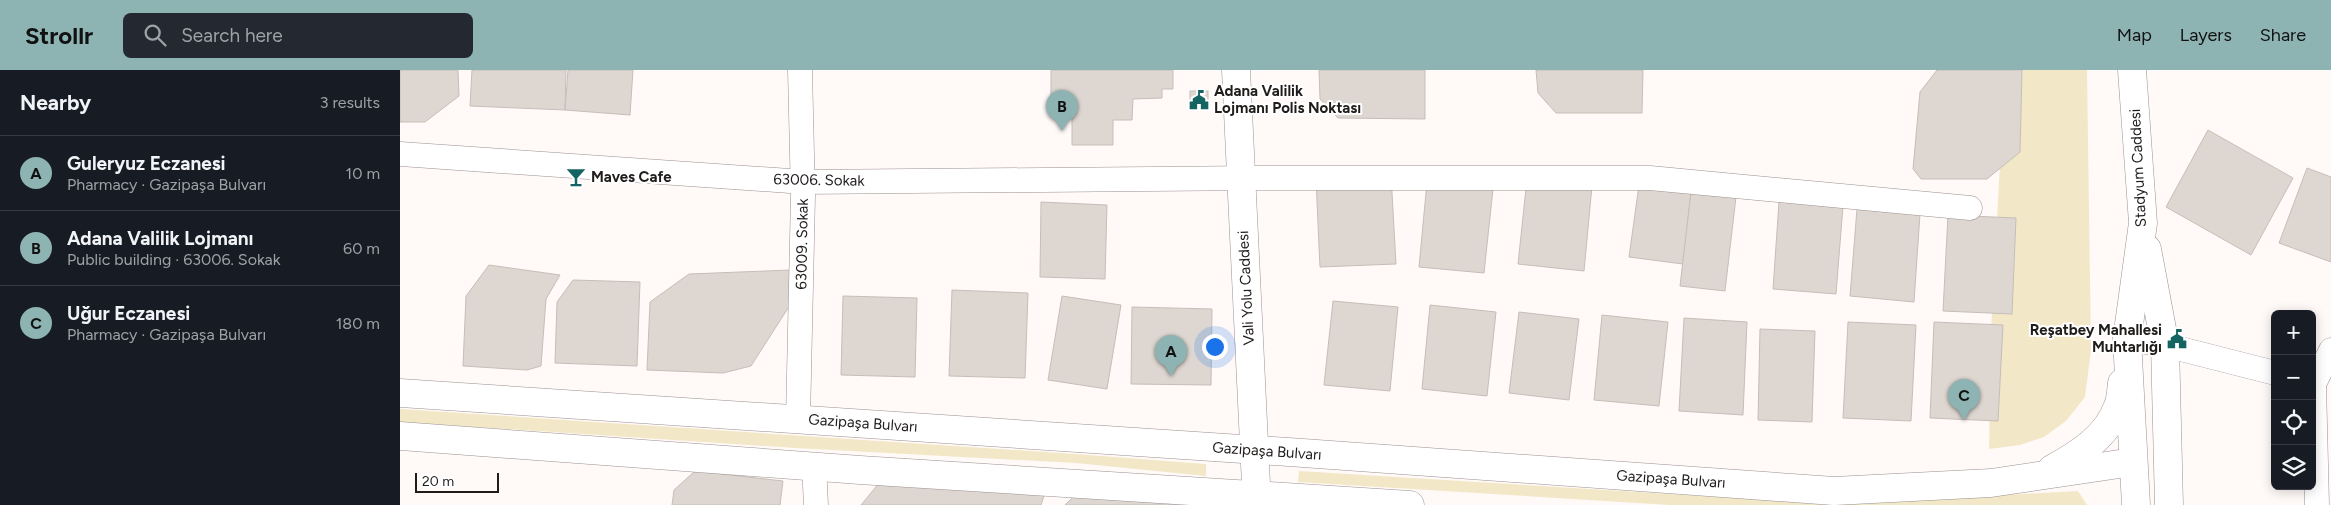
<!DOCTYPE html>
<html lang="en">
<head>
<meta charset="utf-8">
<style>
	:root { --surface:#171b24; --page:#242831; --text:#f1f3f6; --muted:#9ea1a6; --line:#363941; --accent:#8eb3b3 }
	body { margin:0; font-family:Figtree,sans-serif; background:var(--page); color:var(--text) }
	.controls { position:absolute; right:15px; bottom:15px; display:grid; overflow:hidden; border-radius:8px; box-shadow:0 2px 12px #0003 }
	.controls button { width:45px; height:45px; display:grid; place-items:center; padding:0; border:0; border-bottom:1px solid var(--line); background:var(--surface); color:var(--text); font:25px sans-serif }
	.scale { position:absolute; left:15px; bottom:12px; width:84px; box-sizing:border-box; padding-left:5px; border:2px solid #1f1c1b; border-top:0; font-size:14px; line-height:18px; white-space:nowrap; color:#1f1c1b; -webkit-text-stroke:4px #fff; paint-order:stroke }
	.you { position:absolute; left:814px; top:276px; width:18px; height:18px; margin:-12px; border:4px solid #fff; border-radius:50%; background:#1a73e8; box-shadow:0 0 0 8px #1a73e833 }
	.badge { display:grid; place-items:center; width:32px; height:32px; border-radius:50%; background:var(--accent); color:#111; font-size:16px; font-weight:700 }
	.pin { position:absolute; translate:-50% -41px; filter:drop-shadow(0 1px 2px #0008) }
	.pin::after { content:''; position:absolute; top:26px; width:18px; height:15px; background:inherit; clip-path:polygon(0 0,100% 0,50% 100%) }
	.list { margin:0; padding:0; list-style:none }
	h2 { display:flex; justify-content:space-between; align-items:center; height:65px; margin:0; padding:0 20px; font-size:21px }
	h2 small { font-size:16px; font-weight:400; color:var(--muted) }
	.list li { display:grid; grid-template-columns:32px 1fr auto; gap:15px; align-items:center; box-sizing:border-box; height:75px; padding:0 20px; border-top:1px solid var(--line) }
	.list b { display:block; font-size:19px; white-space:nowrap }
	.list p { margin:0; font-size:16px; white-space:nowrap; color:var(--muted) }
	.list em { font-size:16px; font-style:normal; color:var(--muted) }
	.icon { flex:none; width:28px; height:28px; fill:none; stroke:currentColor; stroke-width:2; stroke-linecap:round; stroke-linejoin:round }
	.map { position:relative; flex:none; width:1931px; height:435px; overflow:hidden }
	header { display:flex; align-items:center; gap:30px; box-sizing:border-box; height:70px; padding:0 25px; background:var(--accent); color:#111 }
	header strong { font-size:24px }
	nav { display:flex; gap:28px; margin-inline-start:auto; font-size:18px }
	.search { width:350px; height:45px; background:var(--page); display:flex; align-items:center; gap:12px; box-sizing:border-box; padding:0 18px; border-radius:8px; color:var(--muted); font-size:19px }
	main { display:flex }
	aside { flex:1; background:var(--surface) }
	.map>svg:first-child { display:block }
	.green { fill:#f2e8c7 }
	.building { fill:#ded7d1; stroke:#c5beb8 }
	.lines { fill:none; stroke-linecap:round; stroke-linejoin:round }
	.street-casing { stroke:#9b9190; stroke-width:25 }
	.secondary-casing { stroke:#9b9190; stroke-width:29 }
	.street { stroke:#fff; stroke-width:24 }
	.secondary { stroke:#fff; stroke-width:28 }
	.labels { text-anchor:middle; stroke-width:4; stroke-linejoin:round; paint-order:stroke }
	.poi-label { font-size:15px; font-weight:bold; fill:#1f1c1b; stroke:#fff; text-anchor:start }
	.street-label { font-size:15px; fill:#1f1c1b; stroke:#fff }
</style>
</head>
<body>
<header>
<strong>Strollr</strong>
<div class="search"><svg class="icon" aria-label="search" viewBox="0 0 24 24"><circle cx="10" cy="10" r="6"/><path d="M15 15l6 6"/></svg>Search here</div>
<nav><a>Map</a><a>Layers</a><a>Share</a></nav>
</header>
<main>
<aside>
<h2>Nearby<small>3 results</small></h2>
<ul class="list">
<li><span class="badge">A</span><div><b>Guleryuz Eczanesi</b><p>Pharmacy · Gazipaşa Bulvarı</p></div><em>10 m</em></li>
<li><span class="badge">B</span><div><b>Adana Valilik Lojmanı</b><p>Public building · 63006. Sokak</p></div><em>60 m</em></li>
<li><span class="badge">C</span><div><b>Uğur Eczanesi</b><p>Pharmacy · Gazipaşa Bulvarı</p></div><em>180 m</em></li>
</ul>
</aside>
<div class="map">
<svg width="1931" height="435" viewBox="0 0 1931 435">
	<rect width="100%" height="100%" fill="#fff9f8"/>
	<!-- green -->
	<g class="green">
		<path d="M1605 0H1687L1691 280 1685 327 1666 351 1644 367 1620 375 1589 379 1591 261Z"/>
		<path d="M0 339 675 384 806 394V406L676 393 395 378 0 352Z"/>
		<path d="M899 401 1432 434 1678 421 1687 435H1270L898 412Z"/>
	</g>
	<!-- building -->
	<g class="building">
		<path d="M0 0H58L59 26 25 52H0Z"/>
		<path d="M72 0H166L165 40 70 36Z"/>
		<path d="M168 0H233L230 45 165 40Z"/>
		<path d="M651 0H773V19H762V28L733 29 732 50H713V75H672V45H651Z"/>
		<path d="M919 0H1025V49L938 48 920 29Z"/>
		<path d="M1136 0H1243L1242 43H1156L1138 23Z"/>
		<path d="M1537 0H1622L1620 82 1587 109H1521L1513 99 1520 22Z"/>
		<rect x="790" y="21" width="18" height="18"/>
		<path d="M1808 60 1893 108 1851 185 1766 137Z"/>
		<path d="M1907 98 1931 107V192L1879 173Z"/>
		<path d="M991 105 996 194 920 197 916 109Z"/>
		<path d="M1127 109 1192 116 1184 201 1118 194Z"/>
		<path d="M1027 112 1093 119 1084 203 1019 197Z"/>
		<path d="M1239 115 1291 122 1283 194 1229 187Z"/>
		<path d="M1291 122 1336 127 1325 221 1280 216Z"/>
		<path d="M641 132 707 135 705 209 640 207Z"/>
		<path d="M1379 132 1443 136 1436 224 1373 219Z"/>
		<path d="M1457 139 1520 144 1514 232 1450 226Z"/>
		<path d="M1548 145 1616 148 1612 244 1543 241Z"/>
		<path d="M89 195 160 205 146 229 141 296 127 300 63 296 66 226Z"/>
		<path d="M391 200 392 232 351 296 323 303 247 300 250 232 289 204Z"/>
		<path d="M173 210 240 212 237 296 155 293 157 232Z"/>
		<path d="M552 220 628 223 625 308 549 306Z"/>
		<path d="M443 226 517 228 515 307 441 305Z"/>
		<path d="M662 226 721 235 707 319 648 310Z"/>
		<path d="M933 231 998 237 990 321 924 315Z"/>
		<path d="M1030 235 1096 242 1087 326 1022 319Z"/>
		<path d="M732 237 812 239 811 315 731 314Z"/>
		<path d="M1119 242 1179 249 1169 330 1109 323Z"/>
		<path d="M1202 245 1268 252 1259 336 1194 330Z"/>
		<path d="M1284 248 1347 252 1343 345 1279 341Z"/>
		<path d="M1448 252 1516 255 1511 351 1443 348Z"/>
		<path d="M1534 252 1603 255 1598 351 1530 348Z"/>
		<path d="M1360 259 1415 261 1412 352 1358 350Z"/>
		<path d="M295 401 383 411 380 435H272L274 420Z"/>
		<path d="M484 407 648 414 641 435H461Z"/>
		<path d="M677 423 838 435H665Z"/>
	</g>
	<g class="lines">
		<defs>
			<g id="street">
				<path d="M0 84 404 112 858 108H1250L1570 138"/>
				<path d="M1727 269 1765 275 1875 303"/>
				<path d="M1912 313 1914 314 1917 435"/>
				<path d="M1914 314 1931 280"/>
				<path d="M398 349 403 126 400 0"/>
				<path d="M414 396 416 435"/>
			</g>
			<g id="secondary">
				<path d="M836 0 857 435"/>
				<path d="M1732 0 1743 153 1727 269 1736 435"/>
				<path d="M1747 179 1765 275 1769 435"/>
				<path d="M0 323 903 383 1434 421 1591 413 1733 392"/>
				<path d="M0 366 460 400 1010 435"/>
				<path d="M1652 399C1679 384 1707 367 1718 336 1721 329 1721 320 1722 313"/>
			</g>
		</defs>
		<!-- street casing -->
		<use href="#street" class="street-casing"/>
		<!-- secondary casing -->
		<use href="#secondary" class="secondary-casing"/>
		<!-- street -->
		<use href="#street" class="street"/>
		<!-- secondary -->
		<use href="#secondary" class="secondary"/>
	</g>
	<!-- icons -->
	<defs>
		<symbol id="civic-bare" viewBox="-9 -9 18 18"><path d="M-.6-6.5H3V-4.5H.6V-3L4-1V1h2V6H-6V1h2V-1L-.6-3ZM-1.2 2.5V6h2.4V2.5Z" fill="#146462" stroke="#fff" stroke-width="2.5" paint-order="stroke"/></symbol>
		<symbol id="bar-bare" viewBox="-9 -9 18 18"><path d="M-6-5H6L.8 .8V4.5H3.5V6h-7V4.5H-.8V.8Z" fill="#146462" stroke="#fff" stroke-width="2.5" paint-order="stroke"/></symbol>
	</defs>
	<g fill-rule="evenodd">
		<use href="#civic-bare" x="785" y="16" width="28" height="28"/>
		<use href="#bar-bare" x="162" y="93" width="28" height="28"/>
		<use href="#civic-bare" x="1763" y="255" width="28" height="28"/>
	</g>
	<g class="labels">
		<!-- poi labels -->
		<g class="poi-label">
			<text x="814" y="26">Adana Valilik<tspan x="814" dy="17">Lojmanı Polis Noktası</tspan></text>
			<text x="191" y="112">Maves Cafe</text>
			<text x="1762" y="265" text-anchor="end">Reşatbey Mahallesi<tspan x="1762" dy="17">Muhtarlığı</tspan></text>
		</g>
		<!-- street labels -->
		<g class="street-label">
			<text transform="translate(1738 98) rotate(-93)" y="5">Stadyum Caddesi</text>
			<text transform="translate(419 110) rotate(1)" y="5">63006. Sokak</text>
			<text transform="translate(402 174) rotate(-89)" y="5">63009. Sokak</text>
			<text transform="translate(846 218) rotate(-93)" y="5">Vali Yolu Caddesi</text>
			<text transform="translate(463 353) rotate(4)" y="5">Gazipaşa Bulvarı</text>
			<text transform="translate(867 381) rotate(4)" y="5">Gazipaşa Bulvarı</text>
			<text transform="translate(1271 409) rotate(4)" y="5">Gazipaşa Bulvarı</text>
		</g>
	</g>
</svg>
<div class="controls">
<button>+</button>
<button>−</button>
<button><svg class="icon" aria-label="locate" viewBox="0 0 24 24"><circle cx="12" cy="12" r="6"/><path d="M12 2v4M12 18v4M2 12h4M18 12h4"/></svg></button>
<button><svg class="icon" aria-label="layers" viewBox="0 0 24 24"><path d="M12 4l9 5-9 5-9-5zM3 14l9 5 9-5"/></svg></button>
</div>
<div class="scale">20 m</div>
<div class="you"></div>
<div class="pin badge" style="left:771px;top:306px">A</div>
<div class="pin badge" style="left:662px;top:61px">B</div>
<div class="pin badge" style="left:1564px;top:350px">C</div>
</div>
</main>
</body>
</html>
